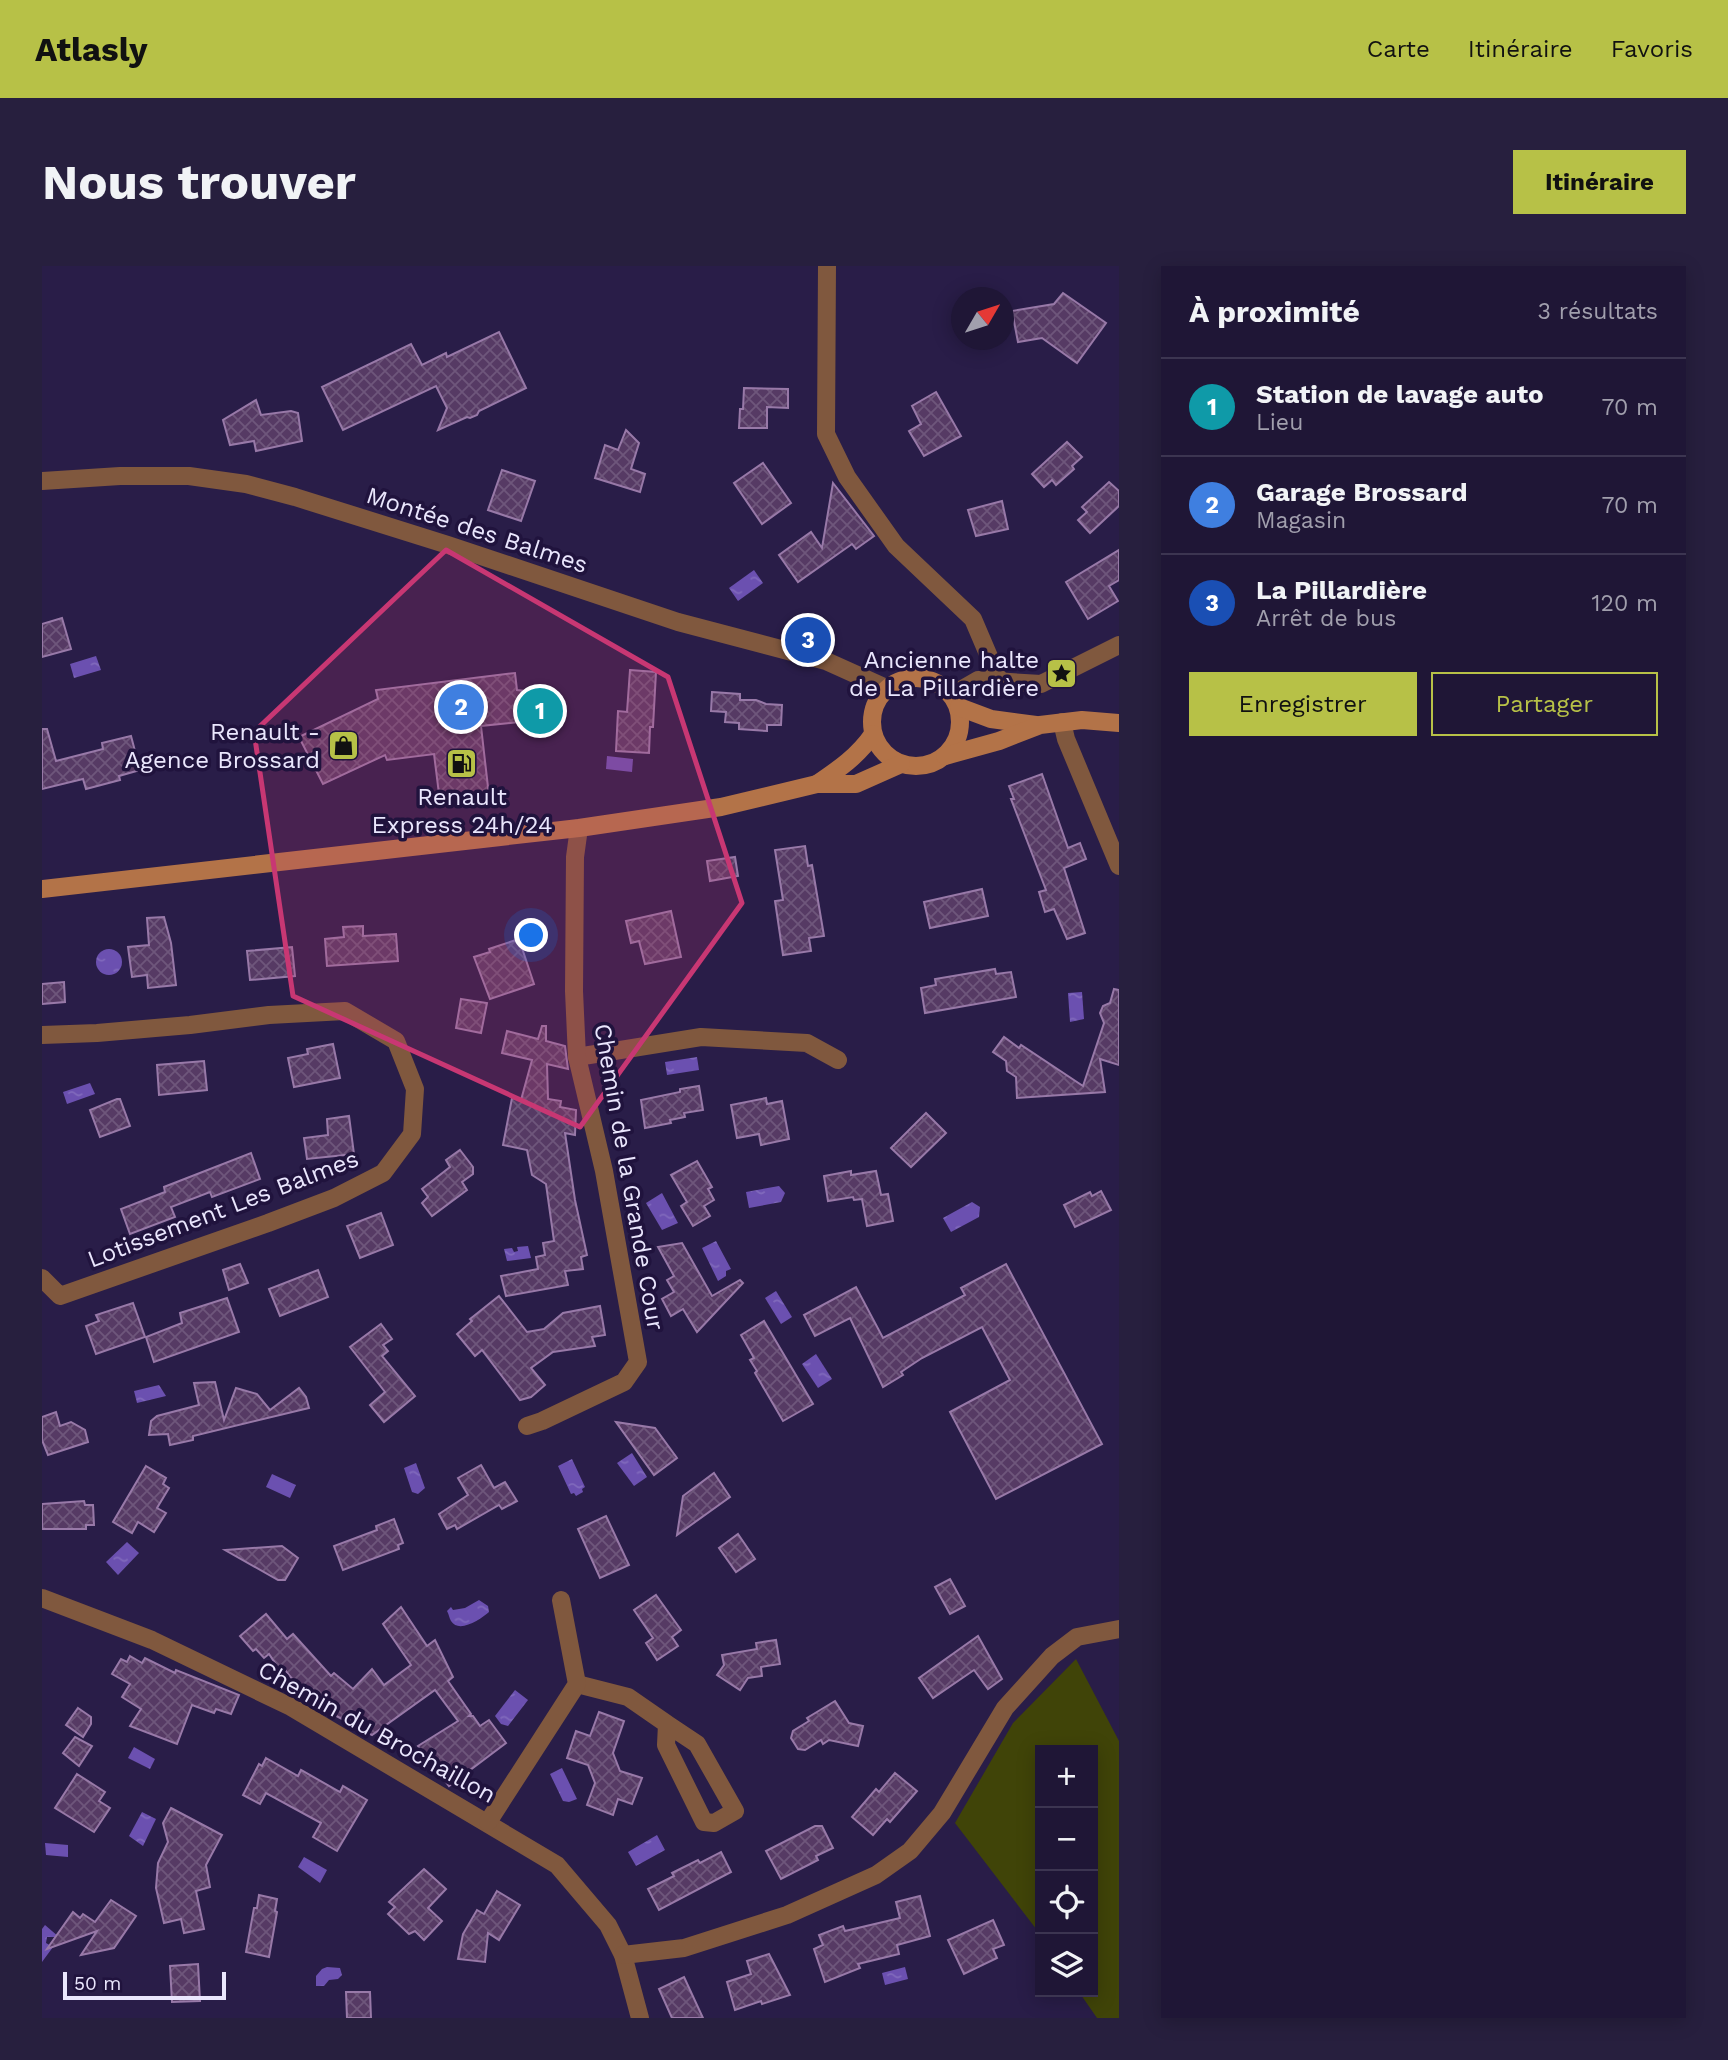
<!DOCTYPE html>
<html lang="fr">
<head>
<meta charset="utf-8">
<style>
	:root { --surface:#1f1636; --page:#271f3e; --text:#f1f3f6; --muted:#a19fad; --line:#3c3551; --accent:#b7c147 }
	body { margin:0; font-family:"Work Sans",sans-serif; background:var(--page); color:var(--text) }
	.controls { position:absolute; right:21px; bottom:21px; display:grid; overflow:hidden; border-radius:0px; box-shadow:0 4px 18px #0003 }
	.controls button { width:63px; height:63px; display:grid; place-items:center; padding:0; border:0; border-bottom:2px solid var(--line); background:var(--surface); color:var(--text); font:35px sans-serif }
	.compass { position:absolute; left:909px; top:21px; width:63px; height:63px; border-radius:50%; background:var(--surface); box-shadow:0 4px 18px #0003; rotate:51deg }
	.scale { position:absolute; left:21px; bottom:18px; width:163px; box-sizing:border-box; padding-left:7px; border:4px solid #eae6fd; border-top:0; font-size:19px; line-height:24px; white-space:nowrap; color:#eae6fd; -webkit-text-stroke:5px #20133d; paint-order:stroke }
	.you { position:absolute; left:490px; top:670px; width:24px; height:24px; margin:-18px; border:5px solid #fff; border-radius:50%; background:#1a73e8; box-shadow:0 0 0 10px #1a73e833 }
	.badge { display:grid; place-items:center; width:46px; height:46px; border-radius:50%; background:var(--accent); color:#fff; font-size:23px; font-weight:700 }
	.pin { position:absolute; translate:-50% -50%; border:4px solid #fff; box-shadow:0 2px 7px #0006 }
	.list { margin:0; padding:0; list-style:none }
	h2 { display:flex; justify-content:space-between; align-items:center; height:91px; margin:0; padding:0 28px; font-size:30px }
	h2 small { font-size:23px; font-weight:400; color:var(--muted) }
	.list li { display:grid; grid-template-columns:46px 1fr auto; gap:21px; align-items:center; box-sizing:border-box; height:98px; padding:0 28px; border-top:2px solid var(--line) }
	.list b { display:block; font-size:26px; white-space:nowrap }
	.list p { margin:0; font-size:23px; white-space:nowrap; color:var(--muted) }
	.list em { font-size:23px; font-style:normal; color:var(--muted) }
	.actions { display:flex; gap:14px; padding:21px 28px }
	.actions a { flex:1; padding:16px 0; border:2px solid var(--accent); border-radius:0px; text-align:center; font-size:24px; color:var(--accent) }
	.actions .main { background:var(--accent); color:#111 }
	.icon { flex:none; width:38px; height:38px; fill:none; stroke:currentColor; stroke-width:2; stroke-linecap:round; stroke-linejoin:round }
	.map { position:relative; flex:none; width:1077px; height:1752px; overflow:hidden; border-radius:0px }
	header { display:flex; align-items:center; gap:42px; box-sizing:border-box; height:98px; padding:0 35px; background:var(--accent); color:#111 }
	header strong { font-size:33px }
	nav { display:flex; gap:38px; margin-inline-start:auto; font-size:24px }
	.intro { display:flex; align-items:center; justify-content:space-between; box-sizing:border-box; height:168px; padding:0 42px }
	h1 { margin:0; font-size:49px }
	.button { padding:18px 32px; border-radius:0px; background:var(--accent); color:#111; font-size:24px; font-weight:700 }
	main { display:flex; gap:42px; padding:0 42px }
	aside { flex:1; background:var(--surface); border-radius:0px; box-shadow:0 4px 18px #0003 }
	.map>svg:first-child { display:block }
	.green { fill:#404408 }
	.water { fill:url(#water-ripples) }
	.building { fill:url(#building-cross-hatch); stroke:#9879a8; stroke-width:2 }
	.lines { fill:none; stroke-linecap:round; stroke-linejoin:round }
	.minor { stroke:#80583e; stroke-width:18 }
	.secondary { stroke:#b37348; stroke-width:18 }
	.marked { fill:#c83773; fill-opacity:0.2; stroke:#c83773; stroke-width:5; stroke-linejoin:round }
	.labels { text-anchor:middle; stroke-width:7; stroke-linejoin:round; paint-order:stroke }
	.street-label { font-size:24px; fill:#eae6fd; stroke:#20133d }
	.poi-label { font-size:24px; fill:#eae6fd; stroke:#20133d; text-anchor:end }
</style>
</head>
<body>
<header>
<strong>Atlasly</strong>
<nav><a>Carte</a><a>Itinéraire</a><a>Favoris</a></nav>
</header>
<div class="intro"><h1>Nous trouver</h1><a class="button">Itinéraire</a></div>
<main>
<div class="map">
<svg width="1077" height="1752" viewBox="0 0 1077 1752">
	<defs>
		<pattern id="water-ripples" width="26" height="14" patternUnits="userSpaceOnUse" patternTransform="scale(1.75)"><rect width="26" height="14" fill="#6b50b0"/><path d="M2 4q2-2 4 0t4 0M15 11q2-2 4 0t4 0" fill="none" stroke="#8069bc"/></pattern>
		<pattern id="building-cross-hatch" width="8" height="8" patternUnits="userSpaceOnUse" patternTransform="scale(1.75)"><rect width="8" height="8" fill="#563a64"/><path d="M0 0l8 8M0 8l8-8" fill="none" stroke="#6e567b"/></pattern>
	</defs>
	<rect width="100%" height="100%" fill="#291d48"/>
	<!-- green -->
	<path class="green" d="M1034 1393 1077 1475V1752H1055L1037 1726H1051V1484H998V1668L913 1557 971 1457Z"/>
	<!-- water -->
	<g class="water">
		<path d="M712 304 721 317 696 335 687 322Z"/>
		<path d="M54 390 59 404 32 412 28 398Z"/>
		<path d="M565 490 591 493 590 506 564 503Z"/>
		<circle cx="67" cy="696" r="13"/>
		<path d="M1040 726 1042 753 1028 756 1026 727Z"/>
		<path d="M655 791 657 804 625 809 623 796Z"/>
		<path d="M48 817 53 828 25 838 21 826Z"/>
		<path d="M737 920 743 927 739 936 707 942 704 926Z"/>
		<path d="M620 927 636 957 620 964 604 937Z"/>
		<path d="M930 936 938 941 937 951 909 966 901 952Z"/>
		<path d="M674 975 689 1003 684 1005V1010L676 1015 660 982Z"/>
		<path d="M486 980 489 992 465 995 462 983 470 982 472 986 476 985 475 981Z"/>
		<path d="M734 1025 750 1051 739 1058 723 1032Z"/>
		<path d="M774 1088 790 1113 776 1122 760 1098Z"/>
		<path d="M117 1119 124 1130 95 1137 92 1125Z"/>
		<path d="M590 1187 605 1211 592 1220 575 1197Z"/>
		<path d="M530 1193 543 1221 540 1223 541 1226 534 1230 532 1227 529 1228 516 1200Z"/>
		<path d="M374 1197 383 1222 376 1228 370 1226 362 1202Z"/>
		<path d="M230 1208 254 1219 248 1232 224 1221Z"/>
		<path d="M85 1276 97 1287 76 1309 64 1296Z"/>
		<path d="M437 1334 446 1340 447 1346C439 1353 417 1368 409 1355 407 1352 407 1348 405 1345L409 1341 411 1344 423 1342Z"/>
		<path d="M473 1424 486 1434 466 1460 459 1458 453 1450Z"/>
		<path d="M92 1481 113 1493 108 1503 86 1492Z"/>
		<path d="M520 1502 535 1533 527 1536 521 1535 508 1508Z"/>
		<path d="M100 1546 114 1553 101 1580 87 1570Z"/>
		<path d="M615 1569 623 1584 594 1600 586 1586Z"/>
		<path d="M3 1577 26 1579V1591L4 1589Z"/>
		<path d="M262 1591 285 1604 278 1617 256 1601Z"/>
		<path d="M3 1659 17 1671H5L4 1677 11 1681 0 1696V1663Z"/>
		<path d="M285 1701 298 1702 300 1709 296 1713 287 1714 282 1720H274V1710L280 1703Z"/>
		<path d="M863 1701 866 1713 843 1719 840 1707Z"/>
	</g>
	<!-- building -->
	<g class="building">
		<path d="M1021 27 1064 57 1035 97 1000 72 976 76 970 45 1012 38Z"/>
		<path d="M457 66 484 122 437 145 435 149 428 152 425 151 396 164 405 142 394 120 301 164 280 121 369 78 380 99 404 87 405 91Z"/>
		<path d="M702 122 746 123V142L725 141V162H697L698 143H701Z"/>
		<path d="M894 126 919 170 882 190 867 165 879 158 870 140Z"/>
		<path d="M214 134 219 149 249 145 256 147 260 175 214 185 212 175 188 179 181 154Z"/>
		<path d="M584 164 597 177 589 203 603 208 598 226 553 212 563 179 576 184Z"/>
		<path d="M1025 176 1040 191 1030 200 1032 203 1014 219 1010 214 1002 221 990 208Z"/>
		<path d="M721 197 749 237 720 258 692 217Z"/>
		<path d="M460 204 493 215 479 255 446 244Z"/>
		<path d="M1067 216 1077 225V240L1048 267 1036 254 1045 246 1040 241Z"/>
		<path d="M791 217 832 270 814 283 810 278 756 316 737 289 769 266 780 282Z"/>
		<path d="M960 235 966 263 934 270 926 244Z"/>
		<path d="M1077 284V314L1067 320 1076 335 1046 353 1024 316Z"/>
		<path d="M20 352 29 383 0 391V358Z"/>
		<path d="M588 404 614 406 611 461H608L607 487 574 485 576 445 585 446Z"/>
		<path d="M473 407 475 424 511 428 506 462 486 461 487 455 439 460 447 530 398 536 392 488 345 494 343 489 281 518 257 471 336 433 334 424Z"/>
		<path d="M670 426 698 428V434H714L724 438 740 439 739 459H725V465L697 463V457L683 456 684 446 669 445Z"/>
		<path d="M0 463H5L14 495 61 483 60 477 89 470 98 504 77 510 78 514 44 523 41 513 0 523Z"/>
		<path d="M1000 508 1026 582 1038 577 1044 593 1022 602 1043 667 1025 673 1012 643 1003 646 997 626 1004 624 969 533H972L967 520Z"/>
		<path d="M763 580 766 600 770 599 782 670 767 672 769 685 741 689 733 635 741 634 733 584Z"/>
		<path d="M693 591 696 610 668 615 665 595Z"/>
		<path d="M940 623 946 650 888 662 882 636Z"/>
		<path d="M629 645 639 691 603 698 597 675 589 677 584 655Z"/>
		<path d="M122 651 129 677 134 719 106 722 105 709 90 711 86 681 107 679 105 652Z"/>
		<path d="M321 660V670L354 668 356 695 285 700 283 673 302 671 301 661Z"/>
		<path d="M477 673 492 718 448 733 432 691 448 686 447 683Z"/>
		<path d="M250 681 253 710 208 714 205 685Z"/>
		<path d="M953 703 954 708 969 706 974 731 883 747 879 722 894 719 893 713Z"/>
		<path d="M22 716 23 736 0 738V718Z"/>
		<path d="M1072 723 1077 724V799L1058 793 1063 826 975 832 974 811 965 805 964 795 951 786 962 771 977 782 979 779 1041 820 1062 757 1058 747 1061 740 1068 737Z"/>
		<path d="M419 733 445 737 439 767 414 762Z"/>
		<path d="M500 760H504V775L523 780 526 803 505 798 506 833 519 835 518 841 534 844 533 869 523 867 533 934 545 989 539 991 541 1003 523 1005 526 1019 464 1030 459 1010 496 1003 494 991 503 989 501 977 512 975 504 918 490 909 485 884 461 879 470 832 479 834 490 794 460 787 465 765 496 773Z"/>
		<path d="M291 778 298 812 252 821 246 792 266 788 265 783Z"/>
		<path d="M162 795 165 824 117 829 115 799Z"/>
		<path d="M657 820 661 844 642 847 643 851 628 854 629 857 603 862 599 834 638 826V823Z"/>
		<path d="M724 832 725 838 740 835 747 873 719 879 717 868 695 872 689 839Z"/>
		<path d="M75 833H78L88 860 58 871 48 844Z"/>
		<path d="M884 847 904 867 869 901 849 882Z"/>
		<path d="M307 850 312 888 265 893 262 872 286 869 285 853Z"/>
		<path d="M418 884 431 901V908L420 916 425 924 390 950 380 937 386 931 380 923 408 901 404 894Z"/>
		<path d="M209 887 218 913 170 931 168 926 129 941 133 951 88 968 79 943 123 926 122 921Z"/>
		<path d="M655 895 670 921 666 923 672 934 662 940 668 950 651 960 639 940 645 936 629 909Z"/>
		<path d="M809 905V909L834 905 839 929 846 928 851 955 825 960 820 933 812 934 811 931 786 935 782 910Z"/>
		<path d="M1059 925 1069 944 1033 961 1022 939 1048 926 1050 930Z"/>
		<path d="M339 947 351 979 318 992 305 960Z"/>
		<path d="M640 977 670 1030 698 1014 701 1017 655 1066 641 1043 629 1050 620 1033 632 1026 625 1014 632 1010 616 981Z"/>
		<path d="M198 998 206 1017 187 1024 181 1004Z"/>
		<path d="M964 998 1060 1178 954 1233 908 1146 968 1114 940 1061 880 1092 859 1106 861 1109 841 1121 808 1052 773 1070 762 1049 814 1021 841 1072 923 1029 919 1022Z"/>
		<path d="M276 1004 286 1031 238 1050 227 1023Z"/>
		<path d="M457 1030 485 1066 502 1063 521 1047 558 1040 563 1069 550 1071 553 1080 511 1086 489 1102 503 1119 489 1131 478 1134 440 1084 433 1090 415 1068 430 1055 428 1053Z"/>
		<path d="M185 1032 197 1066 112 1096 104 1071 140 1057 138 1047Z"/>
		<path d="M91 1037 103 1071 54 1088 44 1060 57 1055 54 1049Z"/>
		<path d="M722 1055 771 1138 741 1155 713 1107 715 1105 708 1094 712 1092 699 1069Z"/>
		<path d="M339 1058 350 1073 341 1079 346 1085 340 1090 373 1130 342 1156 328 1139 343 1126 308 1081Z"/>
		<path d="M173 1116 182 1154 194 1122 215 1128 228 1144 257 1122 264 1131 267 1142 151 1170V1174L128 1179 126 1168 107 1169 109 1155 115 1150 157 1139 152 1117Z"/>
		<path d="M14 1146 18 1160 29 1156 43 1164 46 1176 6 1189 0 1174V1151Z"/>
		<path d="M574 1156 613 1162 635 1192 612 1209Z"/>
		<path d="M439 1199 452 1222 463 1216 475 1235 460 1243 457 1239 415 1263 413 1259 405 1263 397 1248 426 1229 416 1212Z"/>
		<path d="M104 1200 124 1212 121 1218 127 1222 115 1242 124 1247 112 1266 96 1256 90 1267 71 1256Z"/>
		<path d="M672 1207 688 1231 635 1269 641 1230Z"/>
		<path d="M42 1235 43 1239H51L52 1259H44V1263H0V1238Z"/>
		<path d="M564 1250 587 1299 558 1312 536 1263Z"/>
		<path d="M352 1253 361 1277 356 1279 357 1283 301 1304 292 1280 335 1264 334 1260Z"/>
		<path d="M696 1268 713 1293 694 1306 677 1282Z"/>
		<path d="M240 1280 256 1292 243 1314H236L183 1284Z"/>
		<path d="M908 1313 923 1340 908 1348 893 1321Z"/>
		<path d="M614 1329 639 1364 630 1371 636 1380 615 1394 604 1377 611 1372 592 1344Z"/>
		<path d="M359 1341 385 1380 393 1374 411 1411 406 1415 429 1448 427 1450H431L438 1460 447 1454 464 1477 407 1520 376 1480 416 1455 393 1424 330 1469 268 1436 240 1400 237 1403 227 1388 222 1392 214 1383 211 1385 198 1370 224 1348 245 1373 251 1368 289 1410 292 1407 311 1423 330 1403 342 1419 369 1399 341 1358Z"/>
		<path d="M936 1370 960 1413 946 1423 932 1404 891 1432 877 1412Z"/>
		<path d="M734 1374 738 1398 719 1401 720 1410 706 1412 698 1424 675 1409 682 1399 680 1389 715 1383 714 1377Z"/>
		<path d="M88 1390 100 1397 103 1392 133 1407 134 1404 197 1429 189 1448 174 1443 172 1447 150 1439 135 1478 88 1460 99 1443 80 1431 88 1418 70 1408 79 1393 85 1396Z"/>
		<path d="M793 1435 807 1457 821 1460 816 1480 787 1474 781 1478 779 1474 763 1484 756 1483 749 1472 751 1465 767 1455 765 1452Z"/>
		<path d="M36 1442 49 1451V1458L41 1471 24 1459Z"/>
		<path d="M557 1446 582 1455 571 1487 578 1505 600 1512 590 1538 576 1533 571 1549 545 1539 553 1517 546 1499 525 1492 534 1465 548 1470Z"/>
		<path d="M33 1471 50 1480 37 1500 21 1487Z"/>
		<path d="M224 1492 256 1510 259 1504 298 1526 301 1520 325 1534 295 1585 271 1571 279 1557 224 1527 218 1538 201 1529 217 1498 220 1500Z"/>
		<path d="M853 1507 875 1525 848 1556 845 1553 831 1569 810 1551 834 1523 837 1526Z"/>
		<path d="M35 1508 63 1526 57 1535 68 1542 52 1566 13 1542Z"/>
		<path d="M129 1542 180 1569 164 1599 168 1621 154 1625 162 1663 142 1667 139 1653 122 1657 114 1622 116 1597 126 1576 121 1557Z"/>
		<path d="M773 1560H780L791 1582 774 1590 776 1594 739 1613 724 1585Z"/>
		<path d="M679 1586 689 1606 617 1644 606 1623 632 1610 630 1607 656 1594 658 1597Z"/>
		<path d="M382 1603 404 1623 386 1642 400 1655 382 1674 373 1665 367 1668 346 1648 353 1641 347 1636Z"/>
		<path d="M455 1625 478 1639 457 1674 446 1667 443 1696 416 1693 421 1668 435 1644 442 1648Z"/>
		<path d="M217 1629 235 1633 233 1645 235 1646 227 1691 204 1686 212 1642H215Z"/>
		<path d="M878 1630 888 1670 855 1679 857 1688 816 1698 818 1702 783 1716 772 1683 781 1679 777 1669 801 1660 803 1665 858 1652 854 1636Z"/>
		<path d="M69 1634 94 1650 72 1682 39 1689 55 1665 5 1683 31 1646 38 1652 41 1648 53 1656Z"/>
		<path d="M951 1654 962 1679 951 1683 955 1692 922 1708 906 1674Z"/>
		<path d="M727 1688 748 1729 720 1738 719 1735 693 1744 685 1716 709 1708 705 1695Z"/>
		<path d="M156 1698 158 1735 130 1736 128 1700Z"/>
		<path d="M642 1711 661 1752H630L617 1723Z"/>
		<path d="M304 1726H328L329 1752H305Z"/>
	</g>
	<g class="lines">
		<!-- minor -->
		<g class="minor">
			<path d="M785 0 784 168 805 211 854 280 931 353 957 414"/>
			<path d="M0 215 78 210H147L204 218 253 231 406 279 636 356 784 395 844 422"/>
			<path d="M910 429 936 414 999 418 1077 379"/>
			<path d="M1020 456 1024 473 1077 600"/>
			<path d="M0 769 55 767 148 759 227 749 303 745 354 775 373 823 370 868 341 907 292 932 226 957 18 1030 0 1012"/>
			<path d="M535 791 659 771 765 777 796 794"/>
			<path d="M485 1160 500 1155 582 1116 596 1096 562 905 535 791 532 725 533 591 537 562"/>
			<path d="M0 1332 110 1374 249 1441 515 1599 566 1659 581 1689 598 1752"/>
			<path d="M535 1418 586 1431 625 1458 624 1479 662 1556 672 1557 693 1545 655 1478 625 1458"/>
			<path d="M446 1556 535 1418 519 1334"/>
			<path d="M581 1689 642 1682 745 1649 834 1609 868 1585 900 1547 963 1442 1010 1390 1035 1371 1077 1363"/>
		</g>
		<!-- secondary -->
		<g class="secondary">
			<circle cx="874" cy="456" r="44"/>
			<path d="M917 441 949 453 994 459"/>
			<path d="M903 490 957 475 998 459 1040 454 1077 457"/>
			<path d="M775 518C797 503 816 490 831 468"/>
			<path d="M0 623 537 562 679 541 775 518H814L859 498"/>
		</g>
	</g>
	<!-- marked area -->
	<path class="marked" d="M404 284 626 411 700 637 538 861 251 730 212 466Z"/>
	<!-- icons -->
	<defs>
		<symbol id="sight-square" viewBox="-11 -11 22 22"><rect x="-9" y="-9" width="18" height="18" rx="4" fill="#b7c147" stroke="#20133d"/><path d="M0-6L1.8-2.2L6-1.7L2.9 1.2L3.7 5.4L0 3.3L-3.7 5.4L-2.9 1.2L-6-1.7L-1.8-2.2Z" fill="#111"/></symbol>
		<symbol id="shop-square" viewBox="-11 -11 22 22"><rect x="-9" y="-9" width="18" height="18" rx="4" fill="#b7c147" stroke="#20133d"/><path d="M-5-2.5h2.3a2.7 3.5 0 0 1 5.4 0H5L5.5 6h-11ZM-1.5-2.5h3a1.5 2.3 0 0 0-3 0Z" fill="#111"/></symbol>
		<symbol id="fuel-square" viewBox="-11 -11 22 22"><rect x="-9" y="-9" width="18" height="18" rx="4" fill="#b7c147" stroke="#20133d"/><path d="M-5.5-6h7V0h2V4h1.3V-2.5L3-4.5l.8-.8L6-3V5H2.5V1h-1V6h-7ZM-4.2-4.7v3.2H.2V-4.7Z" fill="#111"/></symbol>
	</defs>
	<g fill-rule="evenodd">
		<use href="#sight-square" x="1002" y="390" width="35" height="35"/>
		<use href="#shop-square" x="284" y="462" width="35" height="35"/>
		<use href="#fuel-square" x="402" y="480" width="35" height="35"/>
	</g>
	<g class="labels">
		<!-- street labels -->
		<g class="street-label">
			<text transform="translate(435 264) rotate(18)" y="8">Montée des Balmes</text>
			<text transform="translate(587 911) rotate(80)" y="8">Chemin de la Grande Cour</text>
			<text transform="translate(181 943) rotate(-21)" y="8">Lotissement Les Balmes</text>
			<text transform="translate(335 1466) rotate(29)" y="8">Chemin du Brochaillon</text>
		</g>
		<!-- poi labels -->
		<g class="poi-label">
			<text x="997" y="402">Ancienne halte<tspan x="997" dy="28">de La Pillardière</tspan></text>
			<text x="278" y="474">Renault -<tspan x="278" dy="28">Agence Brossard</tspan></text>
			<text x="420" y="539" text-anchor="middle">Renault<tspan x="420" dy="28">Express 24h/24</tspan></text>
		</g>
	</g>
</svg>
<div class="controls">
<button>+</button>
<button>−</button>
<button><svg class="icon" aria-label="locate" viewBox="0 0 24 24"><circle cx="12" cy="12" r="6"/><path d="M12 2v4M12 18v4M2 12h4M18 12h4"/></svg></button>
<button><svg class="icon" aria-label="layers" viewBox="0 0 24 24"><path d="M12 4l9 5-9 5-9-5zM3 14l9 5 9-5"/></svg></button>
</div>
<svg class="compass" viewBox="-18 -18 36 36"><path d="M0-13l5 13h-10z" fill="#e53935"/><path d="M0 13l5-13h-10z" fill="#a19fad"/></svg>
<div class="scale">50 m</div>
<div class="you"></div>
<div class="pin badge" style="left:498px;top:445px;background:#0f9aa8">1</div>
<div class="pin badge" style="left:419px;top:441px;background:#3f7fe0">2</div>
<div class="pin badge" style="left:766px;top:374px;background:#1a4fb4">3</div>
</div>
<aside>
<h2>À proximité<small>3 résultats</small></h2>
<ul class="list">
<li><span class="badge" style="background:#0f9aa8">1</span><div><b>Station de lavage auto</b><p>Lieu</p></div><em>70 m</em></li>
<li><span class="badge" style="background:#3f7fe0">2</span><div><b>Garage Brossard</b><p>Magasin</p></div><em>70 m</em></li>
<li><span class="badge" style="background:#1a4fb4">3</span><div><b>La Pillardière</b><p>Arrêt de bus</p></div><em>120 m</em></li>
</ul>
<div class="actions"><a class="main">Enregistrer</a><a>Partager</a></div>
</aside>
</main>
</body>
</html>
